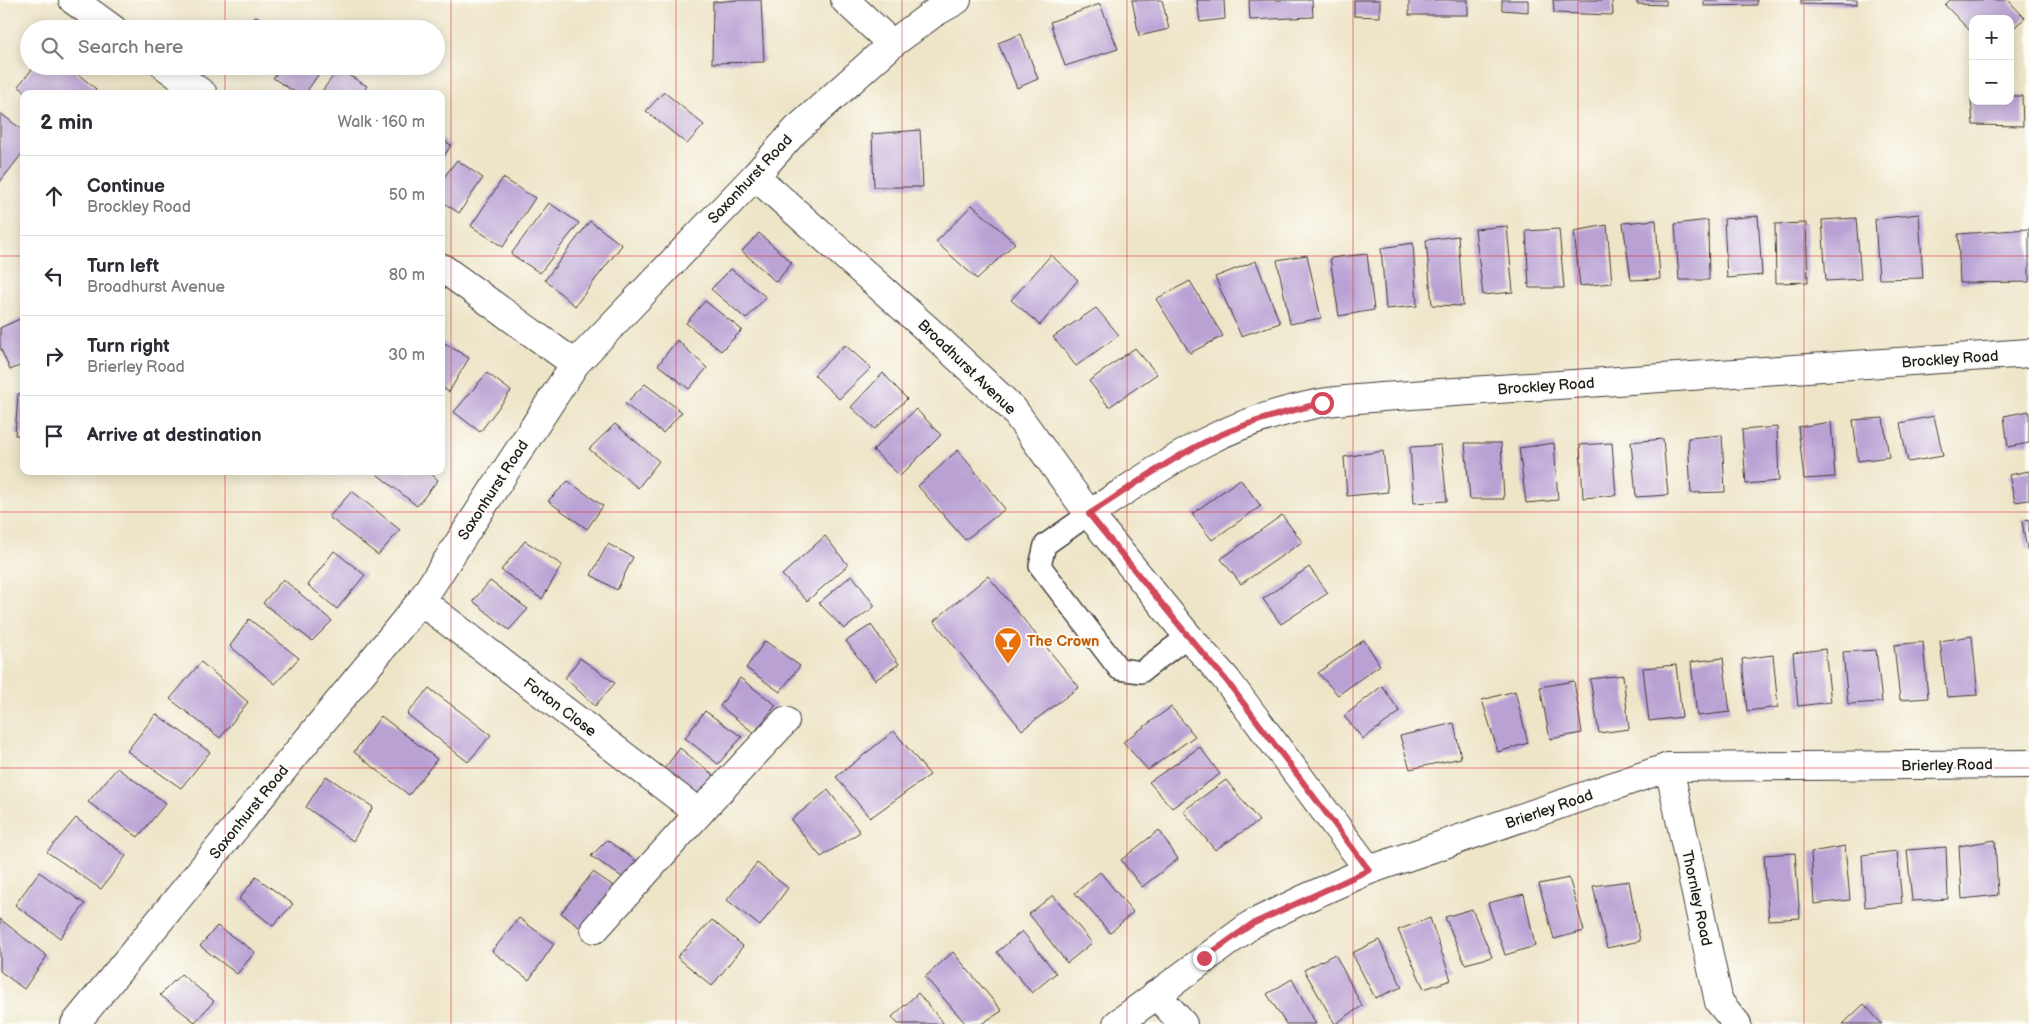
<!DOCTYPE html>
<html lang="en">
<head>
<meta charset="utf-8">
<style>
	:root { --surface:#fff; --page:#f7f7f7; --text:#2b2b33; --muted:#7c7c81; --line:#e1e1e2 }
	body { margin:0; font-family:"Balsamiq Sans",sans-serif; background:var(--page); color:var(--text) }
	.controls { position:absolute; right:15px; top:15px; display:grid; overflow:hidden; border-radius:10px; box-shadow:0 2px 12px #0003 }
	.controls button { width:45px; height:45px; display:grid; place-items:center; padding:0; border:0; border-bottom:1px solid var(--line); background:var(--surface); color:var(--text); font:25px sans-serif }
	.stop { position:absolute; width:15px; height:15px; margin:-11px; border:4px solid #d1495b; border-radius:50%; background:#fff }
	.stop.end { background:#d1495b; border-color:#fff; box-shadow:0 1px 5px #0008 }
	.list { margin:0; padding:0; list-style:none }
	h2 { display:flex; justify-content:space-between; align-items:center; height:65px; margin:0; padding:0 20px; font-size:21px }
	h2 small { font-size:16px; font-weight:400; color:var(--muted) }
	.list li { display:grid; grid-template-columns:32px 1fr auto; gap:15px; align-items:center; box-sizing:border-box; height:80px; padding:0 20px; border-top:1px solid var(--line) }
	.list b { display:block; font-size:19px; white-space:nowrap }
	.list p { margin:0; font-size:16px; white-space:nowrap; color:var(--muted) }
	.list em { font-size:16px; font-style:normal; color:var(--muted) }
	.icon { flex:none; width:28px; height:28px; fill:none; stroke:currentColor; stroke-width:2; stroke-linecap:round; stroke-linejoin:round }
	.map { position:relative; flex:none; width:2029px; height:1024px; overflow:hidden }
	.search { position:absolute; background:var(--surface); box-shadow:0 2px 12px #0003; left:20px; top:20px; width:425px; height:55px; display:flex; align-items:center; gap:12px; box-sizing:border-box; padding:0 18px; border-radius:28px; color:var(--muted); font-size:19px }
	.panel { position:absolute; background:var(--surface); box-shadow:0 2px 12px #0003; left:20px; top:90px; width:425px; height:385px; border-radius:10px }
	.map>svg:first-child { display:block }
	.building { fill:#b9a1d4 }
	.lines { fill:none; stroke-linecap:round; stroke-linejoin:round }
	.lane-casing { stroke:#3c3a36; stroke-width:24 }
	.street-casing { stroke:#3c3a36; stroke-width:30 }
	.lane { stroke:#fff; stroke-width:21 }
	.street { stroke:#fff; stroke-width:28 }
	.route { stroke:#d1495b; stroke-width:6 }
	.grid { fill:none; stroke:#d62828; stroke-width:1; stroke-opacity:0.55 }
	.labels { text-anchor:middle; stroke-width:4; stroke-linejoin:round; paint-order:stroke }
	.street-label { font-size:15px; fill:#1c1c1c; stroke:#fdfcf7 }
	.food-label { font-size:15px; font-weight:bold; fill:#c56008; stroke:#fdfcf7; text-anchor:start }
</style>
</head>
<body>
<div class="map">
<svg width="2029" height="1024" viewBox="0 0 2029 1024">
	<rect width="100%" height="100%" fill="#fdfcf7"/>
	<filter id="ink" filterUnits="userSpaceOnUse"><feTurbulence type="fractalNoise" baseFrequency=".02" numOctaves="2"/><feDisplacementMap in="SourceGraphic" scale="10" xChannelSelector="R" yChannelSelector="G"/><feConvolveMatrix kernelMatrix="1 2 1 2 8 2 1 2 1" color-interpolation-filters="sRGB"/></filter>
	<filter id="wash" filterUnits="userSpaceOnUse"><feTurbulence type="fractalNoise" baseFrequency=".0096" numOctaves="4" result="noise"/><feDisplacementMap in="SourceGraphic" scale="20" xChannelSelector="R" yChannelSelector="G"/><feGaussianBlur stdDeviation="1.12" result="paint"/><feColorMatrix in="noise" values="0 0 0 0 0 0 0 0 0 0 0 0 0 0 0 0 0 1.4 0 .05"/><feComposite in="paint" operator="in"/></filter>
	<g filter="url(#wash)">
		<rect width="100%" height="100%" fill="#eee5c8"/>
		<g id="blocks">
			<!-- building -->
			<g class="building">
				<path d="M737 0H761L764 62 712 63 713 2Z"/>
				<path d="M1132 0H1162L1169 29 1139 36Z"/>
				<path d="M1197 0H1224L1225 19 1200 22Z"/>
				<path d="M1249 0H1312L1313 17 1250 20Z"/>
				<path d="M1354 0H1380V17L1354 16Z"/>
				<rect x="1409" y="0" width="59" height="15"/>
				<path d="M1502 0H1528V12L1502 10Z"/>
				<path d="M1553 0H1612L1613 15 1554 13Z"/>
				<path d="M1637 0H1666V5L1637 4Z"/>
				<path d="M1704 0H1757V5L1704 6Z"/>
				<path d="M1801 0H1857V5L1801 4Z"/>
				<path d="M1950 0H2008L2025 18 2010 31V19H1973V34L1945 5Z"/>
				<path d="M1100 4 1118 49 1065 66 1050 22Z"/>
				<path d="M256 16 276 29H246Z"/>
				<path d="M1021 34 1038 79 1017 88 998 43Z"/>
				<path d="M35 66H68L96 89 92 94H28L18 86Z"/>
				<path d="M282 66H324L305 94H298L273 78Z"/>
				<path d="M338 69 367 86 362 94H320Z"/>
				<path d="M664 92 704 125 687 144 646 111Z"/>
				<path d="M2010 96H2022L2023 126 1973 125 1971 98H1973V101H2010Z"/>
				<path d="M0 113 24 131V151L0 182Z"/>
				<path d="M920 130 923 187H874L872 134Z"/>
				<path d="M441 139 451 145 441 161Z"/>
				<path d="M457 160 483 178 459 213 441 201V181Z"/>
				<path d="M503 178 535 198 503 247 471 226Z"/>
				<path d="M549 203 579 223 540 273 511 254Z"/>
				<path d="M972 205 1015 243 977 279 936 242Z"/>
				<path d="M1919 214 1923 278 1879 279 1875 219Z"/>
				<path d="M1758 216 1762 275 1727 278 1724 219Z"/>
				<path d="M1856 218 1861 279 1826 281 1822 220Z"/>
				<path d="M1656 220 1660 279 1631 280 1623 223Z"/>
				<path d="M1708 220 1709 280H1679L1675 224Z"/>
				<path d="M590 221 622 245 575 306 545 280Z"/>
				<path d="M1806 223 1808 282 1776 283 1775 224Z"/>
				<path d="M1607 225 1612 283 1580 286 1574 231Z"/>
				<path d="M1507 226 1513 292 1483 295 1475 229Z"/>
				<path d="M1559 229 1564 288H1529L1526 231Z"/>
				<path d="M2029 229V282L1960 283 1958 234Z"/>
				<path d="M759 233 792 263 776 282 742 251Z"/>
				<path d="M1458 236 1463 306 1432 305 1426 240Z"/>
				<path d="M1413 243 1417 306 1386 309 1381 248Z"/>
				<path d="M1367 254 1374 310 1339 316 1330 258Z"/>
				<path d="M1051 255 1078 280 1040 325 1011 300Z"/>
				<path d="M1307 255 1321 318 1290 324 1277 260Z"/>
				<path d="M1256 261 1280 323 1241 336 1215 277Z"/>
				<path d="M731 269 766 297 746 319 711 289Z"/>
				<path d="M1190 281 1223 336 1190 353 1156 299Z"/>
				<path d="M705 301 742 330 721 351 686 323Z"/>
				<path d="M1096 308 1119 335 1076 366 1053 337Z"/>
				<path d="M24 317V364L10 370 0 347V328Z"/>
				<path d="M677 340 707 368 689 389 658 365Z"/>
				<path d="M441 341 469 358 449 392 441 387Z"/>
				<path d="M845 345 871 368 839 399 814 375Z"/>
				<path d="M1135 348 1157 374 1109 407 1089 381Z"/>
				<path d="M487 373 511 391 480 432 454 412Z"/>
				<path d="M883 373 907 399 875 429 851 407Z"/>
				<path d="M645 384 682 412 663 433 625 404Z"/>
				<path d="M24 393V435H15L18 394Z"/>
				<path d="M916 409 941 435 900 476 873 450Z"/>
				<path d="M2029 411V443L2008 447 2004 416Z"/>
				<path d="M1934 416 1943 456 1908 462 1900 423Z"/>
				<path d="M1883 418 1889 457 1858 461 1853 420Z"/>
				<path d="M1831 422 1835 477 1804 479 1798 427Z"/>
				<path d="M615 424 659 461 638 488 589 449Z"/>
				<path d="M1777 427 1779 481 1746 484 1742 430Z"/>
				<path d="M1722 435 1725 492 1691 493 1688 438Z"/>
				<path d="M1663 439 1668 495 1636 497 1631 442Z"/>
				<path d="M1465 443H1501L1504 499H1470Z"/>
				<path d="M1554 443 1558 500 1526 503 1519 448Z"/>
				<path d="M1612 443 1616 495 1583 498 1580 445Z"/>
				<path d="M1441 445 1447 501 1414 503 1410 447Z"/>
				<path d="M958 450 1005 509 965 540 918 486Z"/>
				<path d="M1383 451 1388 492 1347 496 1344 457Z"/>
				<path d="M373 471H428L438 480 417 506Z"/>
				<path d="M2029 471V500L2015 502 2009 475Z"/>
				<path d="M1240 479 1261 506 1212 540 1192 514Z"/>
				<path d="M568 481 603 506 587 529 548 501Z"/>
				<path d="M352 491 400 530 378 555 329 517Z"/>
				<path d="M1282 515 1302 542 1241 584 1221 559Z"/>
				<path d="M2029 519V549L2027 550 2022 521Z"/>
				<path d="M825 536 848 565 807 601 782 575Z"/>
				<path d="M525 541 562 565 542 599 501 570Z"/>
				<path d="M608 544 633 557 617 590 591 575Z"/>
				<path d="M334 551 365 575 337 609 308 585Z"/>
				<path d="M1309 567 1328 593 1281 624 1263 599Z"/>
				<path d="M852 575 875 606 844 629 819 603Z"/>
				<path d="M988 576 1079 687 1022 730 934 621Z"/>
				<path d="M283 579 332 621 312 641 263 603Z"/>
				<path d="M490 581 528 609 509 630 473 601Z"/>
				<path d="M249 619 299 658 275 684 230 646Z"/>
				<path d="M871 625 899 664 875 680 846 641Z"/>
				<path d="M1972 636 1978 695 1947 697 1940 641Z"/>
				<path d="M1364 640 1380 665 1338 695 1318 673Z"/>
				<path d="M765 641 800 666 780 692 746 668Z"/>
				<path d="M1923 642 1928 698 1900 700 1894 645Z"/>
				<path d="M1825 649 1831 702 1798 706 1793 653Z"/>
				<path d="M1876 650 1882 702 1848 704 1843 652Z"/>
				<path d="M1773 655 1778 707 1747 711 1742 659Z"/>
				<path d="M580 658 615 683 595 706 565 678Z"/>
				<path d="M1723 658 1730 712 1697 716 1691 662Z"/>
				<path d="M201 662 248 702 220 738 170 699Z"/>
				<path d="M1676 665 1682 717 1649 721 1643 668Z"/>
				<path d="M1623 675 1629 729 1599 733 1590 679Z"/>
				<path d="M740 678 776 705 754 733 720 706Z"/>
				<path d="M1574 681 1582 733 1550 739 1540 687Z"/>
				<path d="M1382 686 1400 712 1363 739 1344 716Z"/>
				<path d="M429 688 491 735 468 762 407 714Z"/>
				<path d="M1515 691 1528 743 1498 752 1482 700Z"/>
				<path d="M1171 707 1195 736 1148 770 1123 742Z"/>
				<path d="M705 711 742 737 718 764 685 738Z"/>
				<path d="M156 714 210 752 181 788 127 751Z"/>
				<path d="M381 716 437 759 409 795 354 752Z"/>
				<path d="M1454 723 1461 758 1410 769 1400 736Z"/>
				<path d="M894 731 930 775 870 818 836 777Z"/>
				<path d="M1200 747 1220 774 1172 808 1149 782Z"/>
				<path d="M680 748 714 776 695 800 661 773Z"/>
				<path d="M117 768 166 803 138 837 88 802Z"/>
				<path d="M326 776 373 807 353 841 306 807Z"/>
				<path d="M1226 780 1259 821 1215 850 1183 811Z"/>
				<path d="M828 790 860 832 821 857 791 820Z"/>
				<path d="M76 818 126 856 101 889 47 852Z"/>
				<path d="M1159 830 1178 859 1142 887 1121 860Z"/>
				<path d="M607 840 639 863 625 879 591 856Z"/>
				<path d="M1995 840 1998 895 1962 899 1959 846Z"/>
				<path d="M1845 846 1850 900 1814 904 1811 852Z"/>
				<path d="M1946 847 1948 899 1912 901 1907 850Z"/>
				<path d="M1897 851 1902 903 1865 907 1862 855Z"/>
				<path d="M1795 853 1800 918 1769 920 1764 855Z"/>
				<path d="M757 863 788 888 760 926 727 900Z"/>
				<path d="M39 872 85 904 60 938 15 905Z"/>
				<path d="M593 872 618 889 584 931 561 913Z"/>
				<path d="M1100 872 1133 912 1110 933 1075 893Z"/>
				<path d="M256 877 293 904 273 926 239 899Z"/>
				<path d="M1569 878 1584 931 1554 939 1539 884Z"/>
				<path d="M1629 881 1640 941 1607 948 1593 886Z"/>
				<path d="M1524 894 1535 946 1505 955 1488 903Z"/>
				<path d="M1053 895 1092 943 1067 963 1029 914Z"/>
				<path d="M1472 909 1492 957 1465 964 1445 917Z"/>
				<path d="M519 918 554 944 529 980 492 951Z"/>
				<path d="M1430 918 1451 980 1424 989 1398 930Z"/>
				<path d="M0 919 47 956 24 989 0 971Z"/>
				<path d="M712 920 743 946 712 986 677 957Z"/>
				<path d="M217 926 255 952 237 974 200 946Z"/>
				<path d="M1022 931 1056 973 1032 993 997 952Z"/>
				<path d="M1379 940 1402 987 1375 998 1352 953Z"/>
				<path d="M953 952 1002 1011 981 1024H966L925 977Z"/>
				<path d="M1335 954 1362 1006 1335 1024 1304 970Z"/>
				<path d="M181 974 214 1001 195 1022 160 995Z"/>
				<path d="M1292 979 1316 1024H1286L1267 994Z"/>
				<path d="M918 993 944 1024H898L892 1017Z"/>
				<path d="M1864 1004 1882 1024H1843Z"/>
			</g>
		</g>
	</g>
	<g filter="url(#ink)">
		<use href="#blocks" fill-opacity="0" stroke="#3c3a36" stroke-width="1"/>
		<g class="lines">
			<defs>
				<path id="lane" d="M1089 514 1045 545 1040 566 1119 669 1141 672 1188 636"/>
				<g id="street">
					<path d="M73 0 113 29"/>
					<path d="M845 0 892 44"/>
					<path d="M165 66 203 94"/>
					<path d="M755 176 935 336 1013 409 1089 514 1188 636 1226 679 1369 870"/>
					<path d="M441 267 575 364"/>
					<path d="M1089 514C1127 490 1163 464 1203 443 1239 424 1280 411 1321 403 1341 400 1362 399 1382 397L2029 353"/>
					<path d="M421 601 699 813"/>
					<path d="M1669 767 1719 1002 1737 1024"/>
					<path d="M595 929 699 813 785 721"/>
					<path d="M1156 994 1183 1024"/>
					<path d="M75 1024 421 601 575 364 755 176 796 130 892 44 934 13 957 0"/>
					<path d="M1117 1024 1252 924 1304 899 1369 870 1669 767 2029 764"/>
				</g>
			</defs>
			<!-- lane casing -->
			<use href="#lane" class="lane-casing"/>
			<!-- street casing -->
			<use href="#street" class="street-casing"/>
			<!-- lane -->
			<use href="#lane" class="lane"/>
			<!-- street -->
			<use href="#street" class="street"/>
		</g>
	</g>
	<g class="lines" filter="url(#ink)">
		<!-- route -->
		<path class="route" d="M1204 958 1252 924 1369 870 1226 680 1188 636 1089 514C1127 490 1163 463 1203 443 1241 424 1281 413 1322 403"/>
	</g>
	<!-- grid -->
	<path class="grid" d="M225 0V29M451 0V1024M676 0V1024M902 0V1024M1127 0V1024M1353 0V1024M1578 0V1024M1804 0V1024M225 66V94M0 256H24M441 256H2029M225 471V1024M0 512H2029M0 768H2029"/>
	<!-- icons -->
	<defs>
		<symbol id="bar-pin" viewBox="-11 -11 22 30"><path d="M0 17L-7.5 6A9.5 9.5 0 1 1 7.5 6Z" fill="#e8710a" stroke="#fdfcf7"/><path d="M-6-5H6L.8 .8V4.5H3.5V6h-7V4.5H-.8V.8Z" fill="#fff"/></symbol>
	</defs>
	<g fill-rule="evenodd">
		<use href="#bar-pin" x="992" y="625" width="32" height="43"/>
	</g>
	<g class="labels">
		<!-- street labels -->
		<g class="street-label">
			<text transform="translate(750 179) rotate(-47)" y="5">Saxonhurst Road</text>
			<text transform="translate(1950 359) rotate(-4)" y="5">Brockley Road</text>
			<text transform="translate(967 367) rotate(44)" y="5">Broadhurst Avenue</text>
			<text transform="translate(1546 386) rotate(-4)" y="5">Brockley Road</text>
			<text transform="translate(493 490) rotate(-57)" y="5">Saxonhurst Road</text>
			<text transform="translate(560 707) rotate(37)" y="5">Forton Close</text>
			<text transform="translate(1947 765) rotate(-1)" y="5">Brierley Road</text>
			<text transform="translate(1549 809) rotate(-19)" y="5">Brierley Road</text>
			<text transform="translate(249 812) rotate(-51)" y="5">Saxonhurst Road</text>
			<text transform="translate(1697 898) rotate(78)" y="5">Thornley Road</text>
		</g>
		<!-- food labels -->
		<g class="food-label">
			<text x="1027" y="646">The Crown</text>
		</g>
	</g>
</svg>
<div class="controls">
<button>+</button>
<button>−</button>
</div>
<div class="stop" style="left:1322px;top:403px"></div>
<div class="stop end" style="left:1204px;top:958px"></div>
<div class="search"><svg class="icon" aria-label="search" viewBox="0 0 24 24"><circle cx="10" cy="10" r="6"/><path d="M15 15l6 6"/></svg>Search here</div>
<section class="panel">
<h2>2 min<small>Walk · 160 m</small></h2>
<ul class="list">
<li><svg class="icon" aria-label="ahead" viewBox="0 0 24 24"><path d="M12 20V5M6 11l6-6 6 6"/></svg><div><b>Continue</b><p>Brockley Road</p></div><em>50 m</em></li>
<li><svg class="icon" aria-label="left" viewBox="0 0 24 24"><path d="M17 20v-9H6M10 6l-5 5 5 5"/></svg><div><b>Turn left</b><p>Broadhurst Avenue</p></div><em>80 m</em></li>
<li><svg class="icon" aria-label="right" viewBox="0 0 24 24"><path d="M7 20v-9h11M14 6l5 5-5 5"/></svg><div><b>Turn right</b><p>Brierley Road</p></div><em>30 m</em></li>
<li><svg class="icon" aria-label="arrive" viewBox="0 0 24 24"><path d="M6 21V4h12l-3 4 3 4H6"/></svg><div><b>Arrive at destination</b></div></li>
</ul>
</section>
</div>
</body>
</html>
